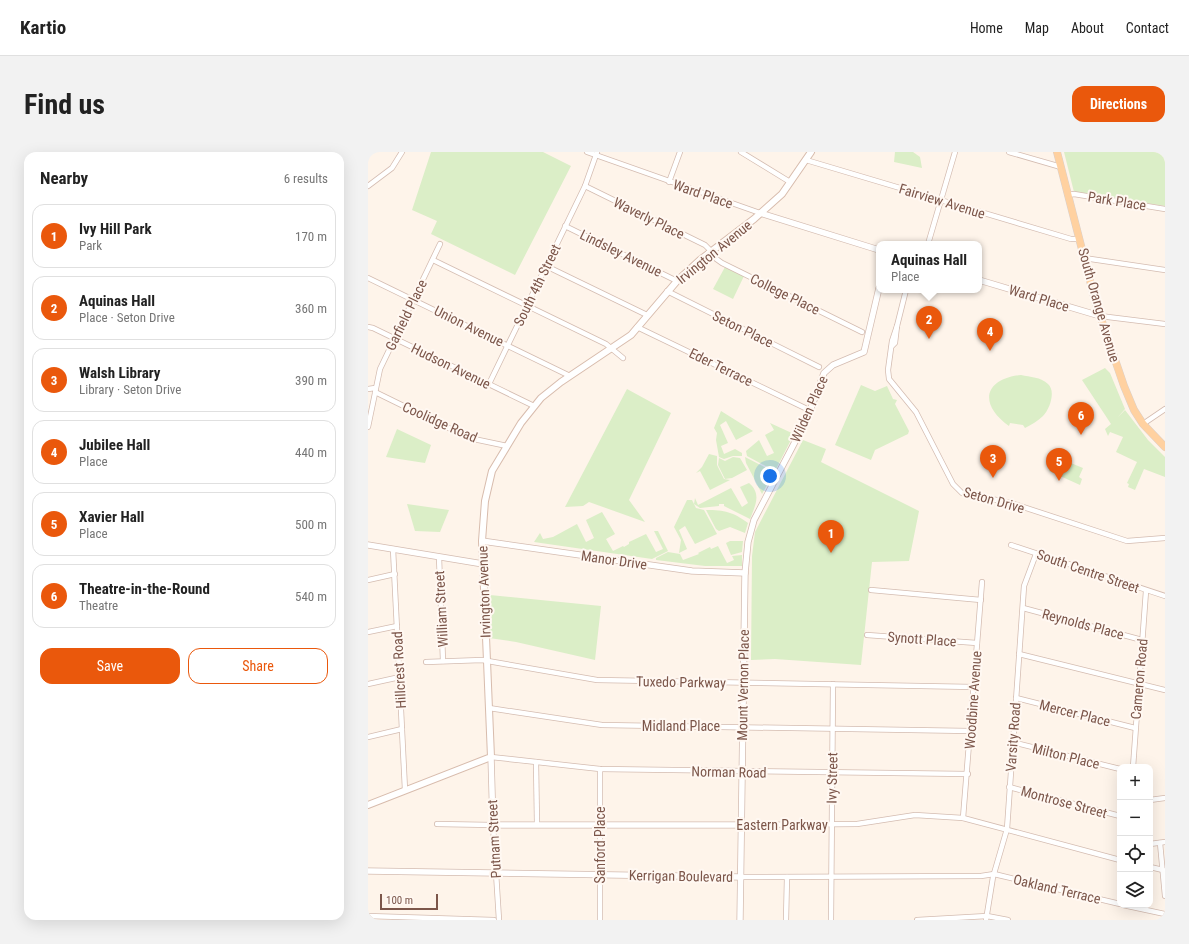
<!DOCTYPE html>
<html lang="en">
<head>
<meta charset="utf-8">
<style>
	:root { --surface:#fff; --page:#f2f2f2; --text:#222; --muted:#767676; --line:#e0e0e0; --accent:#ea580c }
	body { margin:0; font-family:"Roboto Condensed",sans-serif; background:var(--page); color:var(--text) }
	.controls { position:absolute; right:12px; bottom:12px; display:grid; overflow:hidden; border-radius:8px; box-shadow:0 4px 16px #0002 }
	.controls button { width:36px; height:36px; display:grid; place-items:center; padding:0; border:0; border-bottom:1px solid var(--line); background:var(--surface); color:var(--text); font:20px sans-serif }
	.scale { position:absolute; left:12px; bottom:10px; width:58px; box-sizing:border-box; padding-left:4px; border:2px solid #7c564a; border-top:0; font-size:11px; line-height:14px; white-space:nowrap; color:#7c564a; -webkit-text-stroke:3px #fff8f2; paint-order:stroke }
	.you { position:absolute; left:402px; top:324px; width:14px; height:14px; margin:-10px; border:3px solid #fff; border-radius:50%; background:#1a73e8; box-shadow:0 0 0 6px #1a73e833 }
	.badge { display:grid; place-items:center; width:26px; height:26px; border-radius:50%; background:var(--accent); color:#fff; font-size:13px; font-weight:700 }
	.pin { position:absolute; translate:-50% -33px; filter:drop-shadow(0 1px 2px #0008) }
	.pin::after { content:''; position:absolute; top:21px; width:14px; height:12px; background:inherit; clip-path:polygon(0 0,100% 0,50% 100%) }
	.popup { position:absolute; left:508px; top:89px; width:106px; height:52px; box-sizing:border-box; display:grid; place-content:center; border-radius:8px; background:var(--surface); filter:drop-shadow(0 1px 3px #0005); font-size:13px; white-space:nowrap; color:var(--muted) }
	.popup b { font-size:15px; color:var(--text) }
	.popup::after { content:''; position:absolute; left:50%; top:100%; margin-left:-8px; border:8px solid transparent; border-top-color:var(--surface) }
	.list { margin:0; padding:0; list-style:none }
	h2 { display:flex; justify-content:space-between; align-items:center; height:52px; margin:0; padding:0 16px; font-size:17px }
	h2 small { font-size:13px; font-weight:400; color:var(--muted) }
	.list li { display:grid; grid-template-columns:26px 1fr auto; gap:12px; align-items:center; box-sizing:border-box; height:64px; margin:0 8px 8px; padding:0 8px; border:1px solid var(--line); border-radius:12px }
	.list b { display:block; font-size:15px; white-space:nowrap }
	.list p { margin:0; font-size:13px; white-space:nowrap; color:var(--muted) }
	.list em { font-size:13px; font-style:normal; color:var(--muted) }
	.actions { display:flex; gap:8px; padding:12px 16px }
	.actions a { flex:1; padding:9px 0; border:1px solid var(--accent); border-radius:12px; text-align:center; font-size:14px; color:var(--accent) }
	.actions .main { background:var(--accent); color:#fff }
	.icon { flex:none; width:22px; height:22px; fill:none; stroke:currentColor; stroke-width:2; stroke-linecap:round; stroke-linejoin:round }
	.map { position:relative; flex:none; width:797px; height:768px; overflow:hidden; border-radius:12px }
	header { display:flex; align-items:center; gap:24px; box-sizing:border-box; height:56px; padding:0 20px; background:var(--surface); border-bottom:1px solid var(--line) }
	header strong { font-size:19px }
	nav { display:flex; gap:22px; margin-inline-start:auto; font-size:14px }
	.intro { display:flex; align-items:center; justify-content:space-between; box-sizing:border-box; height:96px; padding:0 24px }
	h1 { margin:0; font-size:28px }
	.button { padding:10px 18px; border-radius:12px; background:var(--accent); color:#fff; font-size:14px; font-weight:700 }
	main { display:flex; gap:24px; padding:0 24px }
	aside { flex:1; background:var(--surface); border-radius:12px; box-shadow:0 4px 16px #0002 }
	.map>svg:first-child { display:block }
	.green { fill:#dbeec7 }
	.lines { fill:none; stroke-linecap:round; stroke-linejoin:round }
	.minor-casing { stroke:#d4bcb1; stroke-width:6 }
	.tertiary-casing { stroke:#d4bcb1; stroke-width:7 }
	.secondary-casing { stroke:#d8bcad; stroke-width:8 }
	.primary-casing { stroke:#dad0cc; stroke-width:8 }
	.minor { stroke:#fff; stroke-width:4.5 }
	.tertiary { stroke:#fff; stroke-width:5.5 }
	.secondary { stroke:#fff; stroke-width:6 }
	.primary { stroke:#ffd1a0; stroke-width:7 }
	.labels { text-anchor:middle; stroke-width:4; stroke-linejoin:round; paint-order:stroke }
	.street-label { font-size:14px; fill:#7c564a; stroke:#fff8f2 }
</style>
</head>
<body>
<header>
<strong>Kartio</strong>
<nav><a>Home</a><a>Map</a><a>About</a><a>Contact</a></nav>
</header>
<div class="intro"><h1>Find us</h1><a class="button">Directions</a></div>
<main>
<aside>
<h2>Nearby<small>6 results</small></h2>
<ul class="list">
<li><span class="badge">1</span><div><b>Ivy Hill Park</b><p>Park</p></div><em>170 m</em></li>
<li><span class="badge">2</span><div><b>Aquinas Hall</b><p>Place · Seton Drive</p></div><em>360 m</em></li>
<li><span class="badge">3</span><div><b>Walsh Library</b><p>Library · Seton Drive</p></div><em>390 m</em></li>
<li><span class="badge">4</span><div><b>Jubilee Hall</b><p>Place</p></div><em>440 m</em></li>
<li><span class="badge">5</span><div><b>Xavier Hall</b><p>Place</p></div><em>500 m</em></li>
<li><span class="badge">6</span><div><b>Theatre-in-the-Round</b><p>Theatre</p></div><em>540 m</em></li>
</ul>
<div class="actions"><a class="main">Save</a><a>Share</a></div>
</aside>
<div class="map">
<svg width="797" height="768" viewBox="0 0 797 768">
	<rect width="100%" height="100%" fill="#fef4ea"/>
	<!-- green -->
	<g class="green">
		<path d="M63 0H175L203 14 147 123 63 82 69 69 44 58Z"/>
		<path d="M527 0H545L552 5 554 16 526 10Z"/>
		<path d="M696 0H797V54L706 40Z"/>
		<path d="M357 115 376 124 365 147 345 137Z"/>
		<path d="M737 216 742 221 757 257 750 265 757 258 780 288 797 305V325L776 317 767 338 760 335 761 332 759 331 769 310 748 300 755 285 742 280 740 284 737 277 743 272 714 228Z"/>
		<path d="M653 223C662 225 673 225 680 232 688 239 682 257 675 264 670 269 663 273 657 276L655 273 642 271 641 274C611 253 615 227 653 223Z"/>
		<path d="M493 233 507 239 519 234 525 247 529 248 527 252 541 279 540 282 507 298 503 308 467 293Z"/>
		<path d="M259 237 303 261 261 348 277 370 221 350 215 354 197 355Z"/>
		<path d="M353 259 385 279 368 288 358 269 352 273 360 291 353 294 356 302 367 297 374 301V304H365L356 307 351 305 348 288 349 281 346 276Z"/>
		<path d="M402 271 426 282 408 317 405 318 379 304 378 299 391 288 399 304 406 301 397 283 406 278Z"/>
		<path d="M29 277 63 293 57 311 18 305Z"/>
		<path d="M435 288 458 297 453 310 551 359 541 409 504 410 493 513 407 507 383 508 384 404 387 380Z"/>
		<path d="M341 302 349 304V313L356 327 362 328 342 338 332 319 328 321 334 315Z"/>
		<path d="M365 305 372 306 379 318 364 326 357 327 350 313 351 306 357 309Z"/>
		<path d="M377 305 404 319 405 322 394 342 378 311Z"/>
		<path d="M688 305 715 316 711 325 714 327 712 333 681 319Z"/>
		<path d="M381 331C394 342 387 354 382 367L356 354V352H351V354L332 356 326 352 327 346 330 353 363 336 374 355 380 351 372 335Z"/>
		<path d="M319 348H324L328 356 336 358 349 382 327 392 317 374 311 378 319 397 311 401 313 388 306 375Z"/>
		<path d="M39 352 81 358 72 380 47 379Z"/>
		<path d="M338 358C357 358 365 360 380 371L377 381 362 375 351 379 348 377Z"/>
		<path d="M234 360 247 382 238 387 245 399 255 394 256 395 261 392V390L278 382 288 400 295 397 286 379H290L300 399 284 407 166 390 172 381 175 387 185 385 209 372 218 390 226 386 218 368Z"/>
		<path d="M362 389H375L374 400 363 403 358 391Z"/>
		<path d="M350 394 359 411 366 408 364 404 374 403V414H337L288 408V406L300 400 312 402 315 408 331 402 330 401 342 395 343 397Z"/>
		<path d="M122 443 233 454 227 508 148 490 121 486Z"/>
	</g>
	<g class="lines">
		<defs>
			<g id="minor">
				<path d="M219 0 392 61"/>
				<path d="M373 0 422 30"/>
				<path d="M641 0 693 15"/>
				<path d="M438 8 703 87H711"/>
				<path d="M301 30 312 0"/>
				<path d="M0 34 24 16 34 0"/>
				<path d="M217 34 337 93 343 99"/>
				<path d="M700 43 706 42 797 57"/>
				<path d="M197 74 309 129"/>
				<path d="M560 92 587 0"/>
				<path d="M340 101 354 111 494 180"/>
				<path d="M716 106 797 118"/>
				<path d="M65 108 238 192 255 206"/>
				<path d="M178 114 279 163"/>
				<path d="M0 126 202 224"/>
				<path d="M299 139 451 215"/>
				<path d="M732 164 797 172"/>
				<path d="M529 174 524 189 520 218 521 227 548 260 585 332 594 341 643 351 759 389 797 386"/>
				<path d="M0 175 5 176 166 254"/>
				<path d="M269 175 437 256"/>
				<path d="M524 194 527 191 529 174 538 138"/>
				<path d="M121 232 217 34 229 0"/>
				<path d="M0 237 7 236"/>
				<path d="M7 240 101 286 139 294"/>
				<path d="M775 272 797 257"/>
				<path d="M0 275 12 217 72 92"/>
				<path d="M643 393 797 444"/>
				<path d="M25 397 37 638"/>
				<path d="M71 405 75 509"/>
				<path d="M0 428 27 422"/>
				<path d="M503 438 613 448"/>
				<path d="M655 456 774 488"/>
				<path d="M0 480 29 474"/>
				<path d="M499 483 609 491"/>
				<path d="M651 502 797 538"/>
				<path d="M58 510 114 508 229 528 606 535"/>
				<path d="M0 532 32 525"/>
				<path d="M648 546 767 576"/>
				<path d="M121 556 234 573 602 579"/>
				<path d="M0 585 34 577"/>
				<path d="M644 590 752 617"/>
				<path d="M123 605 232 617 600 622"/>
				<path d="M168 610 169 672"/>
				<path d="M765 615 778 439"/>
				<path d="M641 635 752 664"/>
				<path d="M782 648 797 646"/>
				<path d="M595 666 614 430"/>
				<path d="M69 672 125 673 131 768"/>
				<path d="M373 673 489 672 547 663 595 666 752 708"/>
				<path d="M792 691 797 744"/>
				<path d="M782 692 797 690"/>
				<path d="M782 715 795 718"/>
				<path d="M372 725 613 724 626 722 752 752"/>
				<path d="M755 753 797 762"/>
				<path d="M0 764 126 768"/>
				<path d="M232 768V617"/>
				<path d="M418 768 419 725"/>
				<path d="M463 768 465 532"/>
				<path d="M549 768 619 764 640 768"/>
				<path d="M618 768 625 725 639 677 656 434 668 402"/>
			</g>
			<g id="tertiary">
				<path d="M392 61 511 98"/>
				<path d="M611 128 732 164"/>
				<path d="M114 389 324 419 377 421"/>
				<path d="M0 393 115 412"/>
				<path d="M123 605 125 673H373"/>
				<path d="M0 719 372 725"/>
				<path d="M372 768 377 421 380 390 386 368 439 267 456 221 465 213 496 200 511 136"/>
			</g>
			<path id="secondary" d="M0 653 123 605 114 389 117 349 124 319 153 271 173 246 193 230 263 183 309 129 332 108 386 67 414 42 443 0"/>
			<path id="primary" d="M689 0 728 152 756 234 766 258 775 272 797 295"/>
		</defs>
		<!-- minor casing -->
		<use href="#minor" class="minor-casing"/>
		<!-- tertiary casing -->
		<use href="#tertiary" class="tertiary-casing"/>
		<!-- secondary casing -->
		<use href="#secondary" class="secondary-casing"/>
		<!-- primary casing -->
		<use href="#primary" class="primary-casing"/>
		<!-- minor -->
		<use href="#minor" class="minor"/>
		<!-- tertiary -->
		<use href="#tertiary" class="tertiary"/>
		<!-- secondary -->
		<use href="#secondary" class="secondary"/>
		<!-- primary -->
		<use href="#primary" class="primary"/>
	</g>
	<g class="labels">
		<!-- street labels -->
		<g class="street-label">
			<text transform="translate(335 42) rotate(19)" y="5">Ward Place</text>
			<text transform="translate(574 49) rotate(17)" y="5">Fairview Avenue</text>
			<text transform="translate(749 49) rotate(9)" y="5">Park Place</text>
			<text transform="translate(281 66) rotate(26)" y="5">Waverly Place</text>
			<text transform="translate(346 100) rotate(-39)" y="5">Irvington Avenue</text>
			<text transform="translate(253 101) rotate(26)" y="5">Lindsley Avenue</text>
			<text transform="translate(169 133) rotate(-64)" y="5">South 4th Street</text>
			<text transform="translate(417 142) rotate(26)" y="5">College Place</text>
			<text transform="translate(671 146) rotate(17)" y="5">Ward Place</text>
			<text transform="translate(731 153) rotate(74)" y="5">South Orange Avenue</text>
			<text transform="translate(38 163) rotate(-64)" y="5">Garfield Place</text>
			<text transform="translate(101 174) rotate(26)" y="5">Union Avenue</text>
			<text transform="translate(375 177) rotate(26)" y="5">Seton Place</text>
			<text transform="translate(83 214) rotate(26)" y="5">Hudson Avenue</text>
			<text transform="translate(353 215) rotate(26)" y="5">Eder Terrace</text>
			<text transform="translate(441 257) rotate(-66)" y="5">Wilden Place</text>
			<text transform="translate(72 270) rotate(24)" y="5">Coolidge Road</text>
			<text transform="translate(626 348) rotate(16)" y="5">Seton Drive</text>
			<text transform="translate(246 408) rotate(8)" y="5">Manor Drive</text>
			<text transform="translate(720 419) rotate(19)" y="5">South Centre Street</text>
			<text transform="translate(116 440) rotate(-92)" y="5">Irvington Avenue</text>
			<text transform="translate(73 457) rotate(-93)" y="5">William Street</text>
			<text transform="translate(715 472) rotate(15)" y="5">Reynolds Place</text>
			<text transform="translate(554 487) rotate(4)" y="5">Synott Place</text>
			<text transform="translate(31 518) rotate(-93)" y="5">Hillcrest Road</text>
			<text transform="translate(771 527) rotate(-85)" y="5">Cameron Road</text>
			<text transform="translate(313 530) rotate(1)" y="5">Tuxedo Parkway</text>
			<text transform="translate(375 533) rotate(-89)" y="5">Mount Vernon Place</text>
			<text transform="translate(605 548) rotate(-86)" y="5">Woodbine Avenue</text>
			<text transform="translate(707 561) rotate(14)" y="5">Mercer Place</text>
			<text x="313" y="579">Midland Place</text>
			<text transform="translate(645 585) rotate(-86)" y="5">Varsity Road</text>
			<text transform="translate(698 604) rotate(14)" y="5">Milton Place</text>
			<text transform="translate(361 620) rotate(1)" y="5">Norman Road</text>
			<text transform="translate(464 626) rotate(-89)" y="5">Ivy Street</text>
			<text transform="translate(696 650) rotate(15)" y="5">Montrose Street</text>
			<text x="414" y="678">Eastern Parkway</text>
			<text transform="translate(126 687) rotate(-93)" y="5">Putnam Street</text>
			<text transform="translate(232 693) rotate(-90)" y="5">Sanford Place</text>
			<text transform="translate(313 724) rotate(1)" y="5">Kerrigan Boulevard</text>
			<text transform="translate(689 737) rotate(13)" y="5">Oakland Terrace</text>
		</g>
	</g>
</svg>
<div class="controls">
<button>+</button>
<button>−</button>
<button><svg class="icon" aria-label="locate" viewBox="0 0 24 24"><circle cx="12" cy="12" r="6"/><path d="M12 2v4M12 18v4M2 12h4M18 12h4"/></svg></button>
<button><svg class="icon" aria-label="layers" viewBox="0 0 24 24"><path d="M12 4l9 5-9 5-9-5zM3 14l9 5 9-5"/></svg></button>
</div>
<div class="scale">100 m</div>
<div class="you"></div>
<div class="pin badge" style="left:463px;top:401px">1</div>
<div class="pin badge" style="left:561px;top:187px">2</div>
<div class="popup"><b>Aquinas Hall</b>Place</div>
<div class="pin badge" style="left:625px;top:326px">3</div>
<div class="pin badge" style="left:622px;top:199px">4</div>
<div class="pin badge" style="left:691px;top:329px">5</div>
<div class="pin badge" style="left:713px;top:283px">6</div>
</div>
</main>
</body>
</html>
